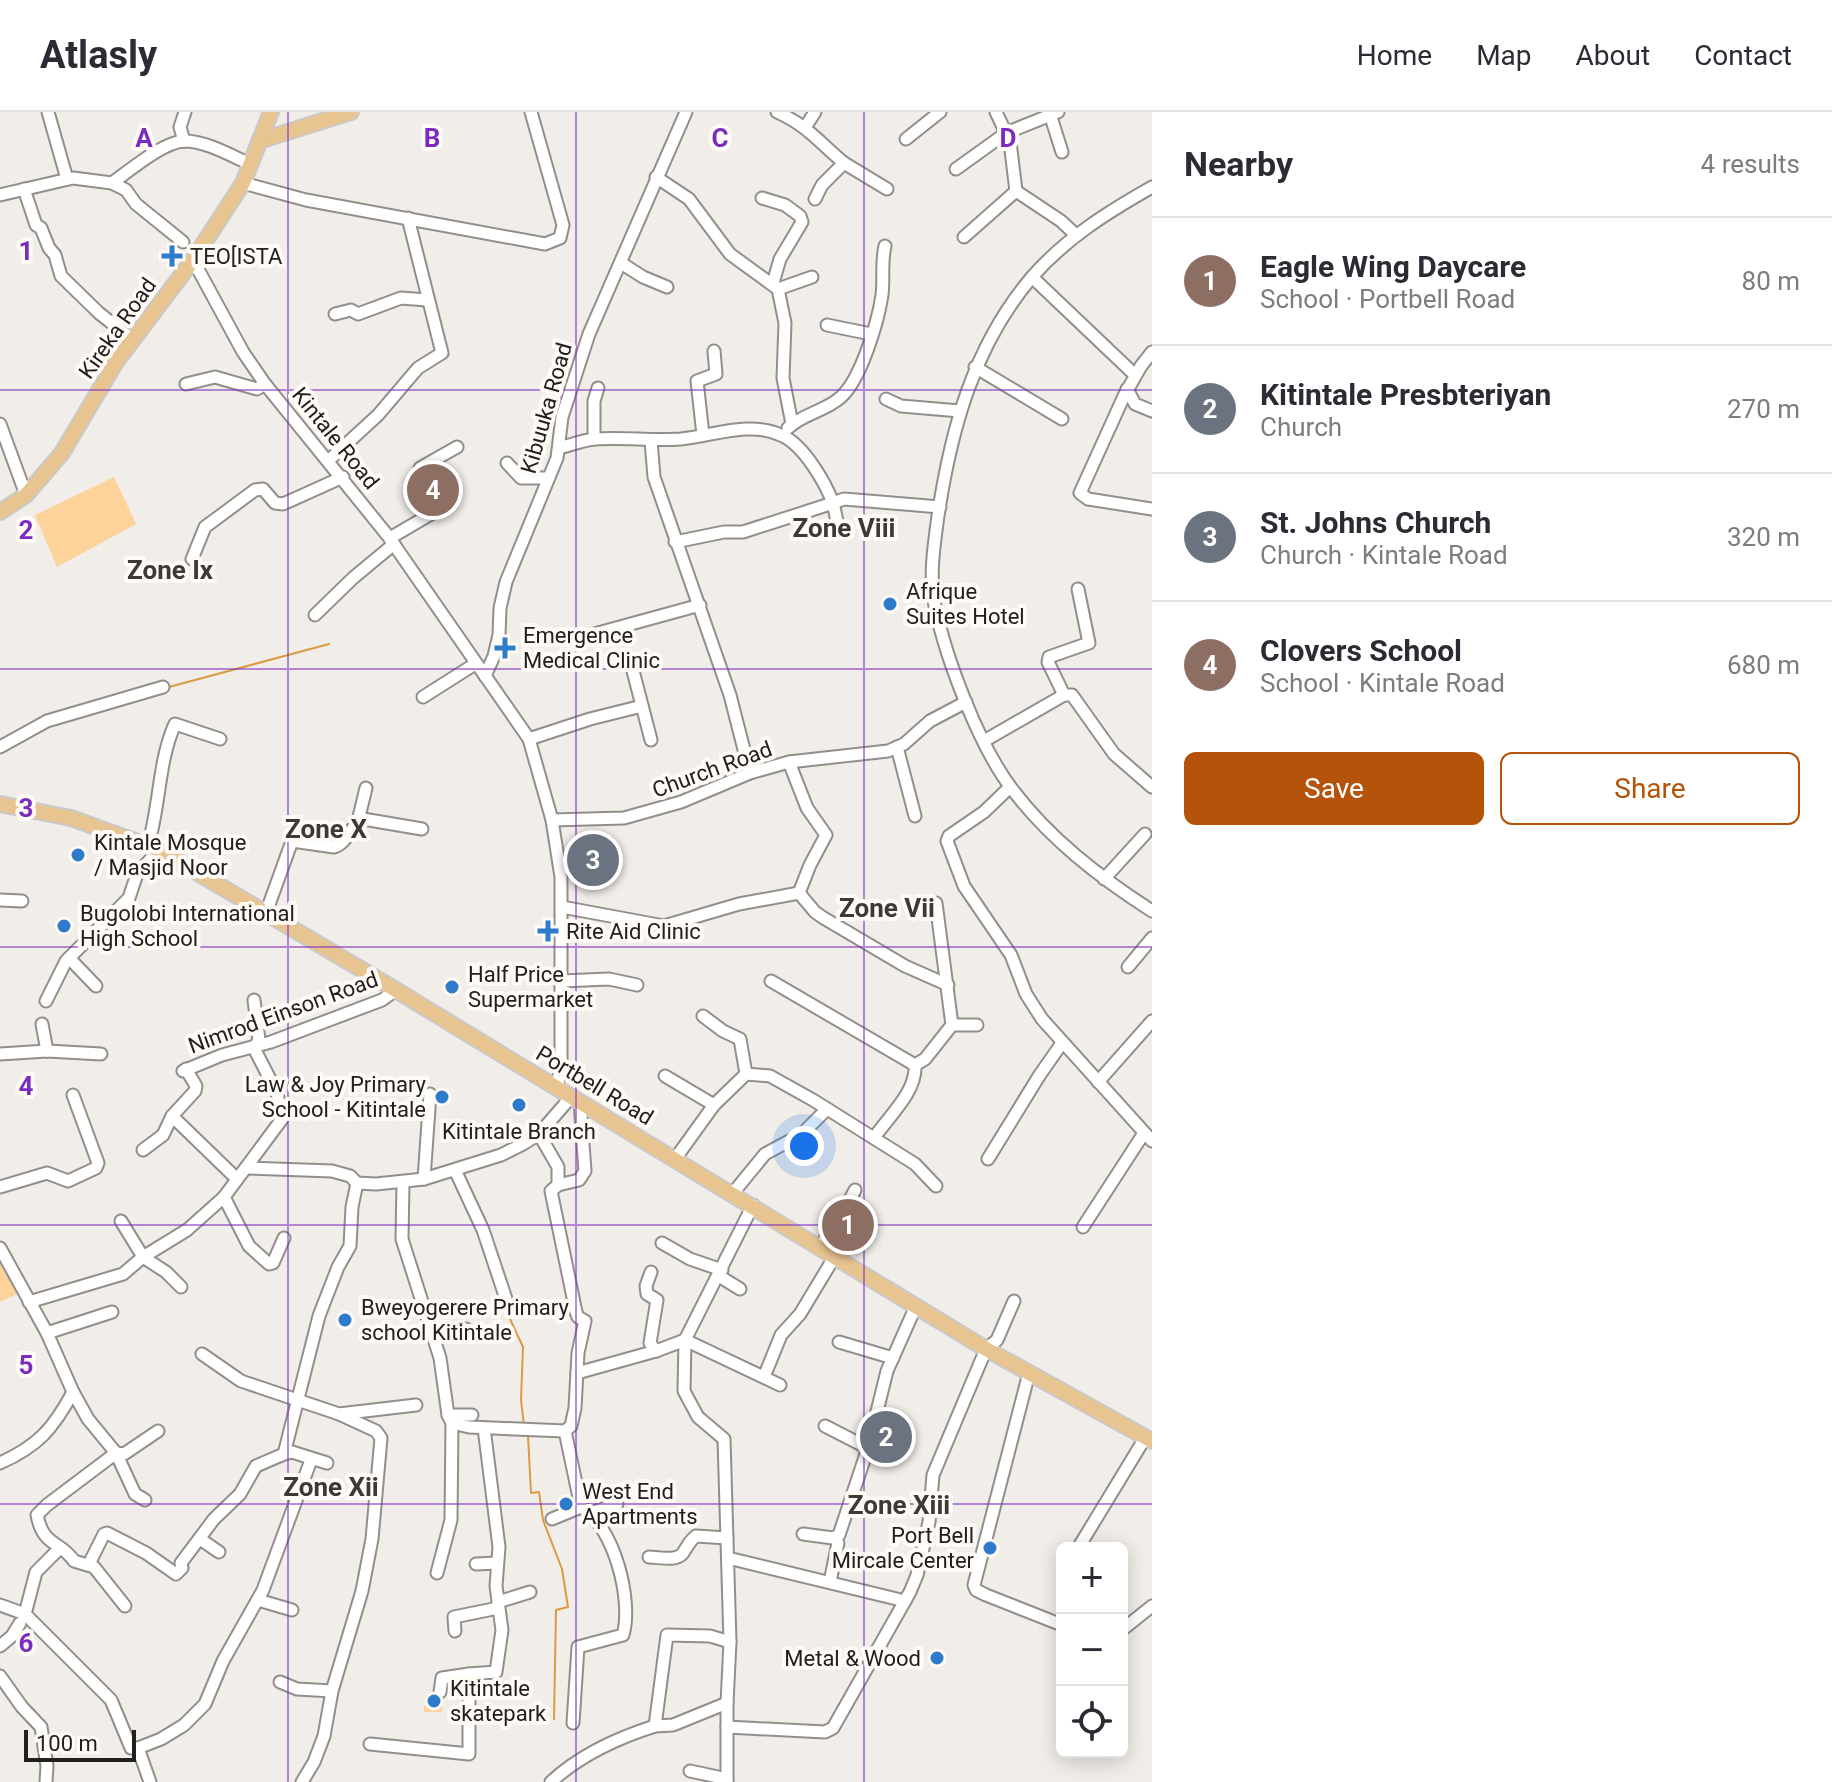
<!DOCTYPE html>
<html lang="en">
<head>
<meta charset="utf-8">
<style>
	:root { --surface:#fff; --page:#f7f7f7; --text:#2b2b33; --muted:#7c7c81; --line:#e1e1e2; --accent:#b45309 }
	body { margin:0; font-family:Roboto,sans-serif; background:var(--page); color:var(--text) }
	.controls { position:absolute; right:24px; bottom:24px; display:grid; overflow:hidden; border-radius:12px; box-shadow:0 4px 20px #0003 }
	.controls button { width:72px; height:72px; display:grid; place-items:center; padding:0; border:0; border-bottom:2px solid var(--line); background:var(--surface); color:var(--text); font:40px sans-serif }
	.scale { position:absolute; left:24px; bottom:20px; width:112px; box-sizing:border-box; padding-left:8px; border:4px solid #22201f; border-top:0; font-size:22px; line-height:28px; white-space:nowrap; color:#22201f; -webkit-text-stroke:6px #fefbf6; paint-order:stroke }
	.you { position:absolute; left:804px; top:1034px; width:28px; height:28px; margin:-20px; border:6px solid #fff; border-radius:50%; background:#1a73e8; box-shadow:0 0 0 12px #1a73e833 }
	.badge { display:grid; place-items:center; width:52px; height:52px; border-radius:50%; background:var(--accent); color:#fff; font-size:26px; font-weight:700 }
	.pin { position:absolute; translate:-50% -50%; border:4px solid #fff; box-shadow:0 2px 8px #0006 }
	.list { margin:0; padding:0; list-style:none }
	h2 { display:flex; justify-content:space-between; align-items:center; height:104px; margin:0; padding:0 32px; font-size:34px }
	h2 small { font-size:26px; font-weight:400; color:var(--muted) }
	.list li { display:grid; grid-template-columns:52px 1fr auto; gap:24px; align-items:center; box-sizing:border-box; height:128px; padding:0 32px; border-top:2px solid var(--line) }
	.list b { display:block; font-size:30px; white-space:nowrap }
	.list p { margin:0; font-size:26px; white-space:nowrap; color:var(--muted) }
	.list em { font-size:26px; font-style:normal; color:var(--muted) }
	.actions { display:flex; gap:16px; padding:24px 32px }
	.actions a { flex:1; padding:18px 0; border:2px solid var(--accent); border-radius:12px; text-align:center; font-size:28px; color:var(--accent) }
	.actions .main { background:var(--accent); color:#fff }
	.icon { flex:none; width:44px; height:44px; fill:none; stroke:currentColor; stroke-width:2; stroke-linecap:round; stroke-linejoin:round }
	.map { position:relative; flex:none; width:1152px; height:1670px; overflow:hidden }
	header { display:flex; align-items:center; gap:48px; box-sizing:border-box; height:112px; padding:0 40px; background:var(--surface); border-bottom:2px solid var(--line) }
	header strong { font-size:38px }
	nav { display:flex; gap:44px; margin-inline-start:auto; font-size:28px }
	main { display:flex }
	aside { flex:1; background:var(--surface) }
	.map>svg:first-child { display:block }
	.green { fill:#fdd29b }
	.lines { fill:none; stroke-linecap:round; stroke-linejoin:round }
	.stream { stroke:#da9b43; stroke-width:2 }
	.minor-casing { stroke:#928f8b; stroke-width:15 }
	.major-casing { stroke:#cac9c9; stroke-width:18 }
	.minor { stroke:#fff; stroke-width:11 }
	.major { stroke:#e8c491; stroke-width:14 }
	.grid { fill:none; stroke:#7b2cbf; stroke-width:2; stroke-opacity:0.55 }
	.poi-dot { fill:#2e7bcb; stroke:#fefbf6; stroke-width:3 }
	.labels { text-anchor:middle; stroke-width:8; stroke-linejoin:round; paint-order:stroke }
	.poi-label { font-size:22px; fill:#22201f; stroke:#fefbf6; text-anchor:start }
	.street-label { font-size:22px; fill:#22201f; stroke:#fefbf6 }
	.quarter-label { font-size:26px; font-weight:bold; fill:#3c3936; stroke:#fefbf6 }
	.grid-label { font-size:26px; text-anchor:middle; font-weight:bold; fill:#7b2cbf; stroke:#fefbf6; stroke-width:8; stroke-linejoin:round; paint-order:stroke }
</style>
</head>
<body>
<header>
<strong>Atlasly</strong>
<nav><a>Home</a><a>Map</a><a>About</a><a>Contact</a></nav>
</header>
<main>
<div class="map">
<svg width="1152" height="1670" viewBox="0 0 1152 1670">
	<rect width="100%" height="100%" fill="#f1ede9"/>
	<!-- green -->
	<g class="green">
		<path d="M114 365 136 412 57 455 35 403Z"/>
		<path d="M0 1151 17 1182 0 1190Z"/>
		<path d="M425 1585 443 1586 442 1600H424V1594L438 1593 425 1592Z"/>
	</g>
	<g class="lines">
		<!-- stream -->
		<g class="stream">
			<path d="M169 575 329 532"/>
			<path d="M504 1194 523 1235 521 1288 524 1314"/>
			<path d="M528 1324 531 1381 539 1380 543 1408 562 1457 568 1495 556 1498 554 1607"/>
		</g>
		<defs>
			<g id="minor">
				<path d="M48 0 67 67"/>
				<path d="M777 0C808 14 819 30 844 51"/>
				<path d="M996 0 1010 30 1016 79 1061 109 1076 123"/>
				<path d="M1050 2 1062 40"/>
				<path d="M806 14 815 0"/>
				<path d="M906 27 940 0"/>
				<path d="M184 29 180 15 185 0"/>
				<path d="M956 57 1006 21 1058 0"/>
				<path d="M656 65 689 87 730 142 778 177 785 211 783 266 792 312"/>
				<path d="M112 71C129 59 163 30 184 29 206 29 230 43 250 52"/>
				<path d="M243 71 306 88 545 132 560 126 563 113 531 0"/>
				<path d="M1152 75C1108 100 1066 126 1032 165 974 233 951 317 938 404 934 433 929 464 935 494 946 547 979 634 1012 677 1050 727 1099 765 1152 799"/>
				<path d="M24 77 36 113 41 116 49 136 55 143 61 164 99 201 132 227"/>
				<path d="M0 83 73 66 112 71 126 78 136 92 183 130"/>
				<path d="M762 86 785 93 800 104 802 110 780 147 773 171"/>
				<path d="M815 87 822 73 844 51 887 77"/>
				<path d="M964 125 1016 79"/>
				<path d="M193 148 243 240 265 272 388 424 529 627 552 708 561 765V952L557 977"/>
				<path d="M621 151 643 165 667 175"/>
				<path d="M1032 165 1135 263"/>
				<path d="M778 177 812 165"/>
				<path d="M335 202 351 198 358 202 401 186 427 188"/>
				<path d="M827 213 871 222"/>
				<path d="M1152 240 1141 254 1124 284 1080 381 1088 387 1152 397"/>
				<path d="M975 255 1062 307"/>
				<path d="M186 272 215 265 257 277 265 272"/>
				<path d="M1127 277 1135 292 1152 299"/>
				<path d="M886 287 901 294 960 299"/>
				<path d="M0 312 26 383"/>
				<path d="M788 316C802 302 826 299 841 285 861 267 878 210 882 183 884 167 881 151 885 134"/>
				<path d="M703 323 697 269 716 262 714 239"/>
				<path d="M594 327V289L598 276"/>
				<path d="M651 329 654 365 730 583 750 661"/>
				<path d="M559 336C571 333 583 328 595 327 623 325 652 329 681 327 713 324 751 308 783 324 804 334 825 370 833 391L844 387 940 395"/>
				<path d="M329 348 378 303 418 256 442 241 408 106"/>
				<path d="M507 351 521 366H548"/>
				<path d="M390 426 436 399 420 356 457 335"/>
				<path d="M675 430 724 420H743L833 391 839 418"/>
				<path d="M192 447 205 415 255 378 263 377 275 391 283 392 343 365"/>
				<path d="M315 503 353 466 394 432"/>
				<path d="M587 524 700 493"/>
				<path d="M632 555 651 628"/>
				<path d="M485 564 494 544 499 523 500 496 506 470 557 346 562 305 589 222 686 0"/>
				<path d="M1064 583 1048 550 1049 545 1089 531 1078 477"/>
				<path d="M423 585 475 552"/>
				<path d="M529 627 590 607 642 594"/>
				<path d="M984 629 1064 583H1072L1114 642 1152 675"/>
				<path d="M0 635 47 609 163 575"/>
				<path d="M897 635 915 704"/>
				<path d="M789 650 807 696 826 723 810 753 799 781"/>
				<path d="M1010 675 984 700 949 724 947 729 964 774 1011 843 1026 882 1042 907 1152 1029"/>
				<path d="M552 708 624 706 681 690 750 661 789 650 888 639 904 632 930 609 966 590"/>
				<path d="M358 709 366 676"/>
				<path d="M148 733C160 694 158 652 174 614L175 612 220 627"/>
				<path d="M1104 767 1145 722"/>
				<path d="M799 781 815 800 822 805 905 854 948 873"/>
				<path d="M0 788 22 789"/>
				<path d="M562 795 664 814 739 792 799 781"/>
				<path d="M266 801 292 729 334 735C348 731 350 713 363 707L422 717"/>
				<path d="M69 846 96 874"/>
				<path d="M1128 855 1152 826"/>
				<path d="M561 869 609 867 637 873"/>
				<path d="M771 869 915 953C917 980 888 1005 874 1026"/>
				<path d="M46 889 66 849 129 786 137 762 159 738"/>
				<path d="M42 912 47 939"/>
				<path d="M952 913H977"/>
				<path d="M0 942 47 939 101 942"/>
				<path d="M915 953 925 947 952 913 936 791"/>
				<path d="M186 957 196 974 195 979 172 1004 237 1067"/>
				<path d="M183 959 222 943 271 930 382 888 396 878"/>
				<path d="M746 962 770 964 813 988 915 1052 936 1074"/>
				<path d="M665 964 714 993"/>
				<path d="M1098 970 1152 909"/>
				<path d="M539 1022 558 1055V1073"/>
				<path d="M143 1038 163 1023 172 1004"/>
				<path d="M675 1047 714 993 746 962 740 927 723 919 703 904"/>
				<path d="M988 1047 1039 964 1062 931"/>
				<path d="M246 1056 332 1059 350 1064 357 1071 376 1072 424 1067 501 1043 523 1032 539 1022 571 985"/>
				<path d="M455 1058 483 1118 507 1190"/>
				<path d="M424 1067 430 982"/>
				<path d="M403 1071 402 1127 440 1246 448 1303 452 1311 451 1408 437 1461"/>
				<path d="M0 1075 47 1061 68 1069 96 1056 98 1051 73 983"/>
				<path d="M733 1081 765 1042 802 1022 827 997"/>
				<path d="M224 1085 249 1134 269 1152 273 1151 284 1126"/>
				<path d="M121 1109 143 1145 166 1160 181 1175"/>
				<path d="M1083 1115 1144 1021"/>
				<path d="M662 1131 690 1147 722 1158"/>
				<path d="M820 1134 840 1107 855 1078"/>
				<path d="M0 1136 47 1221 73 1280 88 1307 116 1341 135 1382 145 1388"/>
				<path d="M651 1160 646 1174 647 1182 657 1188 650 1231 656 1239"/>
				<path d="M719 1164 740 1177"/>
				<path d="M29 1190 123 1162 143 1145 187 1118 224 1085 282 1007 277 981 254 936 259 928 254 888"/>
				<path d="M47 1221 112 1200"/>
				<path d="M435 1225 466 1217"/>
				<path d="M839 1230 893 1246"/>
				<path d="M202 1242 241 1269 339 1302 376 1319 381 1326 372 1427 362 1479 332 1579 324 1624 314 1650 302 1670"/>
				<path d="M577 1261 656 1239 685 1228 780 1273"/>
				<path d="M1029 1261 974 1473 976 1478 986 1483 1062 1513"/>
				<path d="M764 1265 781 1223 800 1202 835 1144"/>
				<path d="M339 1302 416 1293"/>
				<path d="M448 1303H472"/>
				<path d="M452 1311 469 1315 565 1319 571 1314 575 1296 578 1241 585 1209 578 1205 576 1200 551 1079 558 1073 579 1068 585 1059 580 990"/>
				<path d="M825 1314 868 1336"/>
				<path d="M565 1319 581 1395C614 1414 633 1488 623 1523L578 1535 573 1611"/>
				<path d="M284 1342 292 1340 327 1351"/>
				<path d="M0 1351C38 1334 53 1317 73 1280"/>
				<path d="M591 1401 617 1392"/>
				<path d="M552 1407 581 1395"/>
				<path d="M803 1422 833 1426 839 1423 868 1336 887 1259 916 1194"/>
				<path d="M200 1427 219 1440"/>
				<path d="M1081 1436 1080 1433 1145 1326"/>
				<path d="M649 1445C660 1445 676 1450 683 1441 688 1434 689 1429 696 1424L727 1426"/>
				<path d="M728 1446 905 1489"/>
				<path d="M89 1452 104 1422 107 1421 146 1441 176 1462 182 1456 181 1451 214 1407 240 1382 256 1354 284 1342 319 1204 338 1155 350 1134 352 1095 357 1071"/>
				<path d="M476 1452 497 1451"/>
				<path d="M830 1470 838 1431"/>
				<path d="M258 1488 292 1498"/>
				<path d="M498 1490 530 1480"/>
				<path d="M0 1493 25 1502 111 1588 131 1636H138L161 1627 184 1613 205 1592 223 1549 263 1478 311 1348"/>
				<path d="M125 1494 94 1455 74 1449C61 1429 43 1435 37 1403L47 1393 116 1341 124 1342 158 1319"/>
				<path d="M25 1502 36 1460 60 1436"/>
				<path d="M1122 1518 1152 1494"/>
				<path d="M455 1519 454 1505 498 1496"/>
				<path d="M0 1534 12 1524 20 1511"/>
				<path d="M0 1564 22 1595 41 1615 47 1654 46 1670"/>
				<path d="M280 1570 297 1577 332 1579"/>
				<path d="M440 1580 442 1566 469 1562"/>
				<path d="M727 1591 673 1613 655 1614 667 1523 710 1524 730 1530"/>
				<path d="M727 1615 825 1620 833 1616 910 1480 917 1463 929 1410 933 1363 986 1237 997 1228 1014 1189"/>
				<path d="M370 1632 469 1642V1562L496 1560 502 1518 496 1474 499 1435 484 1316"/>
				<path d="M138 1636 150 1670"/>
				<path d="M690 1659 727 1667"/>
				<path d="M551 1670C580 1643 617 1626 655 1614"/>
				<path d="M727 1670V1591L730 1530 724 1327 698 1305 684 1279 685 1228 753 1093"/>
			</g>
			<g id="major">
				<path d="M259 29 351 0"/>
				<path d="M0 400 26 383 62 341 116 250 193 148 243 71 271 0"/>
				<path d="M0 692 71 706 159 738 381 869 986 1237 1152 1329"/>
			</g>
		</defs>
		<!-- minor casing -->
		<use href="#minor" class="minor-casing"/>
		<!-- major casing -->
		<use href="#major" class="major-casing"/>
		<!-- minor -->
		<use href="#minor" class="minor"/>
		<!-- major -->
		<use href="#major" class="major"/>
	</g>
	<!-- grid -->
	<path class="grid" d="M288 0V1670M576 0V1670M864 0V1670M0 278H1152M0 557H1152M0 835H1152M0 1113H1152M0 1392H1152"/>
	<!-- markers -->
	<g class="poi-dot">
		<path d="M168 132h8v8h8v8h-8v8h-8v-8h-8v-8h8z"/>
		<circle cx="890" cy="492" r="8"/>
		<path d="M501 524h8v8h8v8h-8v8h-8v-8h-8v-8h8z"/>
		<circle cx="78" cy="743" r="8"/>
		<circle cx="64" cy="814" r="8"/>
		<path d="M544 807h8v8h8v8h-8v8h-8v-8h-8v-8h8z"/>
		<circle cx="452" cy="875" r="8"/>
		<circle cx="442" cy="985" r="8"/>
		<circle cx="519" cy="993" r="8"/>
		<circle cx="345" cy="1208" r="8"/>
		<circle cx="566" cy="1392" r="8"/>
		<circle cx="990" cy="1436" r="8"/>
		<circle cx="937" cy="1546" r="8"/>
		<circle cx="434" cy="1589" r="8"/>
	</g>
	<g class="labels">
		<!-- poi labels -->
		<g class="poi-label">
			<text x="190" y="152">TEO[ISTA</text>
			<text x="906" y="487">Afrique<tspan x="906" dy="25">Suites Hotel</tspan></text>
			<text x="523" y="531">Emergence<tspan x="523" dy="25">Medical Clinic</tspan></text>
			<text x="94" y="738">Kintale Mosque<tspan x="94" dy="25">/ Masjid Noor</tspan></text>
			<text x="80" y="809">Bugolobi International<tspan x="80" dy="25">High School</tspan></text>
			<text x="566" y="827">Rite Aid Clinic</text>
			<text x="468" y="870">Half Price<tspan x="468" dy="25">Supermarket</tspan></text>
			<text x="426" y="980" text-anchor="end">Law &amp; Joy Primary<tspan x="426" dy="25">School - Kitintale</tspan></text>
			<text x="519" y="1027" text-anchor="middle">Kitintale Branch</text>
			<text x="361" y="1203">Bweyogerere Primary<tspan x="361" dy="25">school Kitintale</tspan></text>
			<text x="582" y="1387">West End<tspan x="582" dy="25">Apartments</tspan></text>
			<text x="974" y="1431" text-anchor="end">Port Bell<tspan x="974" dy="25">Mircale Center</tspan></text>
			<text x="921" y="1554" text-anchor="end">Metal &amp; Wood</text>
			<text x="450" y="1584">Kitintale<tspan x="450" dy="25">skatepark</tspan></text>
		</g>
		<!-- street labels -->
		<g class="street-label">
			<text transform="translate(117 216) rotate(-55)" y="8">Kireka Road</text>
			<text transform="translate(546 296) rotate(-74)" y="8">Kibuuka Road</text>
			<text transform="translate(336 326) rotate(51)" y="8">Kintale Road</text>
			<text transform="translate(712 657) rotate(-20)" y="8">Church Road</text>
			<text transform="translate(283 900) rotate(-20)" y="8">Nimrod Einson Road</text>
			<text transform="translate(595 973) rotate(31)" y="8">Portbell Road</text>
		</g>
		<!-- quarter labels -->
		<g class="quarter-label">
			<text x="844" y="425">Zone Viii</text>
			<text x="170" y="467">Zone Ix</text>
			<text x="326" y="726">Zone X</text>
			<text x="887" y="805">Zone Vii</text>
			<text x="331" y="1384">Zone Xii</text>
			<text x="899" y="1402">Zone Xiii</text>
		</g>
	</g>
	<g class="grid-label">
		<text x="144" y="35">A</text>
		<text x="432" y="35">B</text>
		<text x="720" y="35">C</text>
		<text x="1008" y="35">D</text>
		<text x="26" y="148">1</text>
		<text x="26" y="427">2</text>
		<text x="26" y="705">3</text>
		<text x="26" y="983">4</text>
		<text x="26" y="1262">5</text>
		<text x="26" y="1540">6</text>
	</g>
</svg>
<div class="controls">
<button>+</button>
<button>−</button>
<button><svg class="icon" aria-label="locate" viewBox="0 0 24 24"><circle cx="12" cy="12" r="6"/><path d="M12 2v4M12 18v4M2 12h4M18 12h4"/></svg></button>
</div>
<div class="scale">100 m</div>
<div class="you"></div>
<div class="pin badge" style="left:848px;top:1113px;background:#8d6e63">1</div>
<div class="pin badge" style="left:886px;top:1325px;background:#6b7280">2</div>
<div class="pin badge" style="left:593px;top:748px;background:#6b7280">3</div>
<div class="pin badge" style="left:433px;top:378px;background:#8d6e63">4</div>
</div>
<aside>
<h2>Nearby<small>4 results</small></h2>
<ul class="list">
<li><span class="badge" style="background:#8d6e63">1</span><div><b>Eagle Wing Daycare</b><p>School · Portbell Road</p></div><em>80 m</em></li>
<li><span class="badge" style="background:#6b7280">2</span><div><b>Kitintale Presbteriyan</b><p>Church</p></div><em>270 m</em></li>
<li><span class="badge" style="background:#6b7280">3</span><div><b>St. Johns Church</b><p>Church · Kintale Road</p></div><em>320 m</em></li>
<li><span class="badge" style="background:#8d6e63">4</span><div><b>Clovers School</b><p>School · Kintale Road</p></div><em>680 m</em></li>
</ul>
<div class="actions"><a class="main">Save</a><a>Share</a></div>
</aside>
</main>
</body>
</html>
